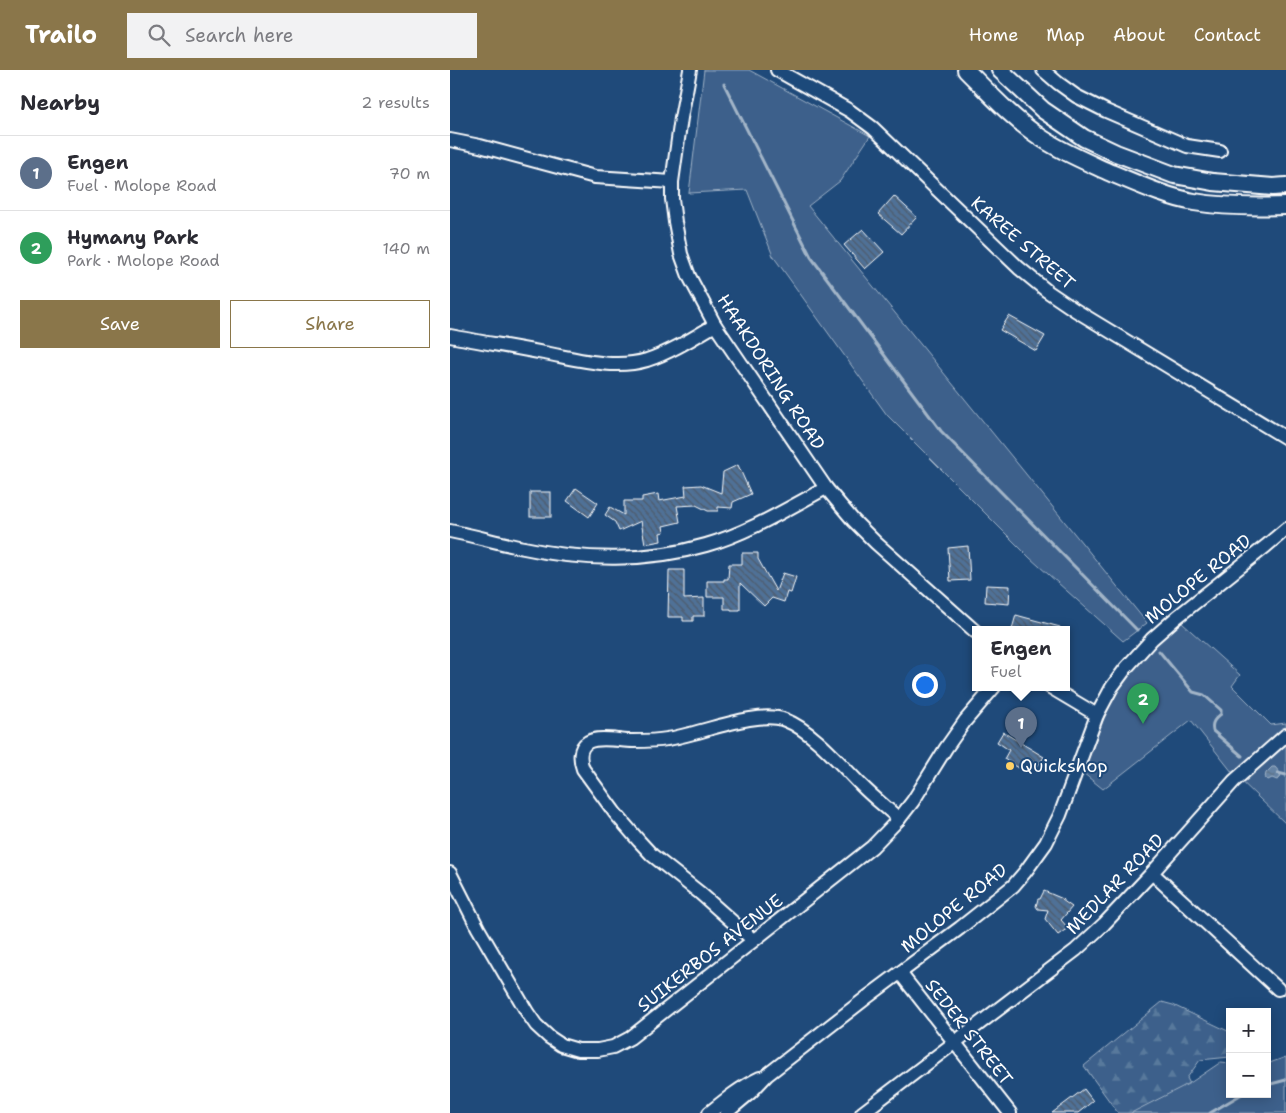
<!DOCTYPE html>
<html lang="en">
<head>
<meta charset="utf-8">
<style>
	:root { --surface:#fff; --page:#f2f2f3; --text:#2b2b33; --muted:#7c7c81; --line:#e1e1e2; --accent:#8a764a }
	body { margin:0; font-family:"Shantell Sans",sans-serif; background:var(--page); color:var(--text) }
	.controls { position:absolute; right:15px; bottom:15px; display:grid; overflow:hidden; border-radius:0px; box-shadow:0 2px 12px #0003 }
	.controls button { width:45px; height:45px; display:grid; place-items:center; padding:0; border:0; border-bottom:1px solid var(--line); background:var(--surface); color:var(--text); font:25px sans-serif }
	.you { position:absolute; left:474px; top:614px; width:18px; height:18px; margin:-12px; border:4px solid #fff; border-radius:50%; background:#1a73e8; box-shadow:0 0 0 8px #1a73e833 }
	.badge { display:grid; place-items:center; width:32px; height:32px; border-radius:50%; background:var(--accent); color:#fff; font-size:16px; font-weight:700 }
	.pin { position:absolute; translate:-50% -41px; filter:drop-shadow(0 1px 2px #0008) }
	.pin::after { content:''; position:absolute; top:26px; width:18px; height:15px; background:inherit; clip-path:polygon(0 0,100% 0,50% 100%) }
	.popup { position:absolute; left:522px; top:556px; width:98px; height:65px; box-sizing:border-box; display:grid; place-content:center; border-radius:0px; background:var(--surface); filter:drop-shadow(0 1px 4px #0005); font-size:16px; white-space:nowrap; color:var(--muted) }
	.popup b { font-size:19px; color:var(--text) }
	.popup::after { content:''; position:absolute; left:50%; top:100%; margin-left:-10px; border:10px solid transparent; border-top-color:var(--surface) }
	.list { margin:0; padding:0; list-style:none }
	h2 { display:flex; justify-content:space-between; align-items:center; height:65px; margin:0; padding:0 20px; font-size:21px }
	h2 small { font-size:16px; font-weight:400; color:var(--muted) }
	.list li { display:grid; grid-template-columns:32px 1fr auto; gap:15px; align-items:center; box-sizing:border-box; height:75px; padding:0 20px; border-top:1px solid var(--line) }
	.list b { display:block; font-size:19px; white-space:nowrap }
	.list p { margin:0; font-size:16px; white-space:nowrap; color:var(--muted) }
	.list em { font-size:16px; font-style:normal; color:var(--muted) }
	.actions { display:flex; gap:10px; padding:15px 20px }
	.actions a { flex:1; padding:11px 0; border:1px solid var(--accent); border-radius:0px; text-align:center; font-size:18px; color:var(--accent) }
	.actions .main { background:var(--accent); color:#fff }
	.icon { flex:none; width:28px; height:28px; fill:none; stroke:currentColor; stroke-width:2; stroke-linecap:round; stroke-linejoin:round }
	.map { position:relative; flex:none; width:836px; height:1043px; overflow:hidden }
	header { display:flex; align-items:center; gap:30px; box-sizing:border-box; height:70px; padding:0 25px; background:var(--accent); color:#fff }
	header strong { font-size:24px }
	nav { display:flex; gap:28px; margin-inline-start:auto; font-size:18px }
	.search { width:350px; height:45px; background:var(--page); display:flex; align-items:center; gap:12px; box-sizing:border-box; padding:0 18px; border-radius:0px; color:var(--muted); font-size:19px }
	main { display:flex }
	aside { flex:1; background:var(--surface) }
	.map>svg:first-child { display:block }
	.forest { fill:url(#forest-firs); stroke:#9eb0c5 }
	.park { fill:#3c618b; stroke:#9eb0c5 }
	.water { fill:url(#water-ripples); stroke:#a3b5c8 }
	.lines { fill:none; stroke-linecap:round; stroke-linejoin:round }
	.stream { stroke:#a3b5c8; stroke-width:3 }
	.building { fill:url(#building-back-hatch); stroke:#fff }
	.minor-casing { stroke:#fff; stroke-width:16 }
	.major-casing { stroke:#fff; stroke-width:20 }
	.minor { stroke:#1f4a7a; stroke-width:12 }
	.major { stroke:#1f4a7a; stroke-width:16 }
	.poi-dot { fill:#ffd166; stroke:#1f4a7a; stroke-width:2 }
	.labels { text-anchor:middle; stroke-width:4; stroke-linejoin:round; paint-order:stroke }
	.street-label { font-size:18px; fill:#fff; stroke:#1f4a7a }
	.poi-label { font-size:18px; fill:#fff; stroke:#1f4a7a; text-anchor:start }
</style>
</head>
<body>
<header>
<strong>Trailo</strong>
<div class="search"><svg class="icon" aria-label="search" viewBox="0 0 24 24"><circle cx="10" cy="10" r="6"/><path d="M15 15l6 6"/></svg>Search here</div>
<nav><a>Home</a><a>Map</a><a>About</a><a>Contact</a></nav>
</header>
<main>
<aside>
<h2>Nearby<small>2 results</small></h2>
<ul class="list">
<li><span class="badge" style="background:#5c6f8a">1</span><div><b>Engen</b><p>Fuel · Molope Road</p></div><em>70 m</em></li>
<li><span class="badge" style="background:#2e9e5b">2</span><div><b>Hymany Park</b><p>Park · Molope Road</p></div><em>140 m</em></li>
</ul>
<div class="actions"><a class="main">Save</a><a>Share</a></div>
</aside>
<div class="map">
<svg width="836" height="1043" viewBox="0 0 836 1043">
	<defs>
		<pattern id="forest-firs" width="22" height="20" patternUnits="userSpaceOnUse" patternTransform="scale(1.25)"><rect width="22" height="20" fill="#3c618b"/><path d="M5 1l3.5 6h-7zM16 11l3.5 6h-7z" fill="#59799c"/></pattern>
		<pattern id="water-ripples" width="26" height="14" patternUnits="userSpaceOnUse" patternTransform="scale(1.25)"><rect width="26" height="14" fill="#6583a4"/><path d="M2 4q2-2 4 0t4 0M15 11q2-2 4 0t4 0" fill="none" stroke="#5b6d81"/></pattern>
		<pattern id="building-back-hatch" width="6" height="6" patternUnits="userSpaceOnUse" patternTransform="scale(1.25)"><rect width="6" height="6" fill="#507197"/><path d="M-1 5l2 2M0 0l6 6M5-1l2 2" fill="none" stroke="#4e5b6a"/></pattern>
	</defs>
	<rect width="100%" height="100%" fill="#1f4a7a"/>
	<filter id="ink" filterUnits="userSpaceOnUse"><feTurbulence type="fractalNoise" baseFrequency=".02" numOctaves="2"/><feDisplacementMap in="SourceGraphic" scale="10" xChannelSelector="R" yChannelSelector="G"/><feConvolveMatrix kernelMatrix="1 2 1 2 8 2 1 2 1" color-interpolation-filters="sRGB"/></filter>
	<g filter="url(#ink)">
		<!-- forest -->
		<path class="forest" d="M712 932 723 935 780 962V987L750 990 737 1008 743 1020 778 1043H668L634 996Z"/>
		<!-- park -->
		<g class="park">
			<path d="M254 0H299L420 66 390 111 358 136 697 553 673 571 580 488 437 345 323 186 297 120 239 123Z"/>
			<path d="M732 553 790 605 782 616 821 655 836 653V754L782 702 741 650 653 719 633 703 653 651 661 633 677 606 706 572Z"/>
			<path d="M836 987V1043H681L740 1013 771 992 780 993V1024H817V994Z"/>
		</g>
		<!-- water -->
		<path class="water" d="M822 697H825L831 704 830 708 827 710 822 708 818 710 815 708 816 703Z"/>
		<g class="lines">
			<!-- stream -->
			<g class="stream">
				<path d="M274 14 361 187 491 361 687 560"/>
				<path d="M709 581 743 622 754 625 771 640V644C765 649 761 652 763 661L792 686"/>
				<path d="M828 703 836 705"/>
				<path d="M817 1015 836 1010"/>
				<path d="M760 1043 792 1024"/>
			</g>
		</g>
		<!-- building -->
		<g class="building">
			<path d="M444 126 467 147 451 164 428 144Z"/>
			<path d="M413 159 434 182 415 199 394 175Z"/>
			<path d="M559 246 595 266 586 281 550 260Z"/>
			<path d="M288 395 301 424 283 432 282 438 268 437V441H258L246 435 227 436 230 452 213 456 214 462 210 463 211 471 195 474 191 451 169 461 165 452 155 445 160 437 174 445V431H192V427L208 424 209 431 236 426 235 416 251 415 271 423 273 402Z"/>
			<path d="M126 418 148 433 139 447 117 431Z"/>
			<rect x="80" y="422" width="21" height="25"/>
			<path d="M518 476 520 510 500 511 498 478Z"/>
			<path d="M292 483H308V489L326 521 333 503 346 507 341 523 337 522 334 532 322 528 314 536 290 513V540H281V539H274V527H257V511H274V509H278L279 494H292Z"/>
			<path d="M219 500H234V529L254 528V546H243V551H233V547H218Z"/>
			<path d="M536 515 560 516 559 534 535 532Z"/>
			<path d="M566 545 610 557V559H562Z"/>
			<path d="M553 662 594 687 587 697 574 689 569 698 554 689 559 680 547 672Z"/>
			<path d="M594 821 613 829 612 830 622 837 611 850 618 858 608 865 595 849 598 840 588 839 586 836 588 829H590Z"/>
			<path d="M634 1019 643 1031 628 1043H602Z"/>
		</g>
		<g class="lines">
			<defs>
				<g id="minor">
					<path d="M240 0 231 48 222 112V129L225 152 231 184 239 206 265 255 376 418 403 450 426 473 526 562"/>
					<path d="M327 0 400 41 423 58 569 198 597 221 625 240 836 368"/>
					<path d="M593 0 608 13 626 26 656 41 737 76 770 81"/>
					<path d="M0 70 30 76 145 107 222 112"/>
					<path d="M0 266C31 272 63 277 94 283 127 289 164 300 197 290 221 282 243 268 265 255"/>
					<path d="M0 461C25 466 49 473 74 478 133 491 198 492 256 475 298 463 337 439 376 418"/>
					<path d="M600 617 647 645"/>
					<path d="M0 803 28 858 77 942 86 955 99 967 111 975 128 980H148L163 977 180 968 422 777 449 749 463 731 496 678 515 651 544 617"/>
					<path d="M702 803 828 919"/>
					<path d="M303 870 250 823 202 785 189 771 165 743 133 699C130 691 128 678 138 672 149 666 170 671 183 671 194 671 206 671 217 669 248 665 307 639 335 650 362 660 392 696 412 716 424 728 437 738 449 749"/>
					<path d="M450 903 560 1043"/>
					<path d="M259 1043C275 1030 291 1017 310 1008"/>
					<path d="M276 1043 301 1022 317 1005 416 928 510 858 563 816 575 802 596 773 610 745 647 645 662 617 676 598 702 569 727 547 816 476 836 459"/>
					<path d="M412 1043 626 880 654 854 702 803 784 711 836 665"/>
				</g>
				<g id="major">
					<path d="M516 0C539 23 563 49 590 67 612 82 637 92 661 103 688 114 716 127 744 132 774 137 806 137 836 136"/>
					<path d="M550 0 593 40 634 68 666 83 724 105 763 112 823 117 836 116"/>
				</g>
			</defs>
			<!-- minor casing -->
			<use href="#minor" class="minor-casing"/>
			<!-- major casing -->
			<use href="#major" class="major-casing"/>
			<!-- minor -->
			<use href="#minor" class="minor"/>
			<!-- major -->
			<use href="#major" class="major"/>
		</g>
	</g>
	<!-- markers -->
	<circle class="poi-dot" cx="560" cy="696" r="5"/>
	<g class="labels">
		<!-- street labels -->
		<g class="street-label">
			<text transform="translate(573 173) rotate(41)" y="6">KAREE STREET</text>
			<text transform="translate(321 302) rotate(57)" y="6">HAAKDORING ROAD</text>
			<text transform="translate(748 509) rotate(-39)" y="6">MOLOPE ROAD</text>
			<text transform="translate(665 814) rotate(-46)" y="6">MEDLAR ROAD</text>
			<text transform="translate(504 838) rotate(-39)" y="6">MOLOPE ROAD</text>
			<text transform="translate(260 883) rotate(-38)" y="6">SUIKERBOS AVENUE</text>
			<text transform="translate(519 962) rotate(52)" y="6">SEDER STREET</text>
		</g>
		<!-- poi labels -->
		<g class="poi-label">
			<text x="570" y="702">Quickshop</text>
		</g>
	</g>
</svg>
<div class="controls">
<button>+</button>
<button>−</button>
</div>
<div class="you"></div>
<div class="pin badge" style="left:571px;top:678px;background:#5c6f8a">1</div>
<div class="popup"><b>Engen</b>Fuel</div>
<div class="pin badge" style="left:693px;top:654px;background:#2e9e5b">2</div>
</div>
</main>
</body>
</html>
